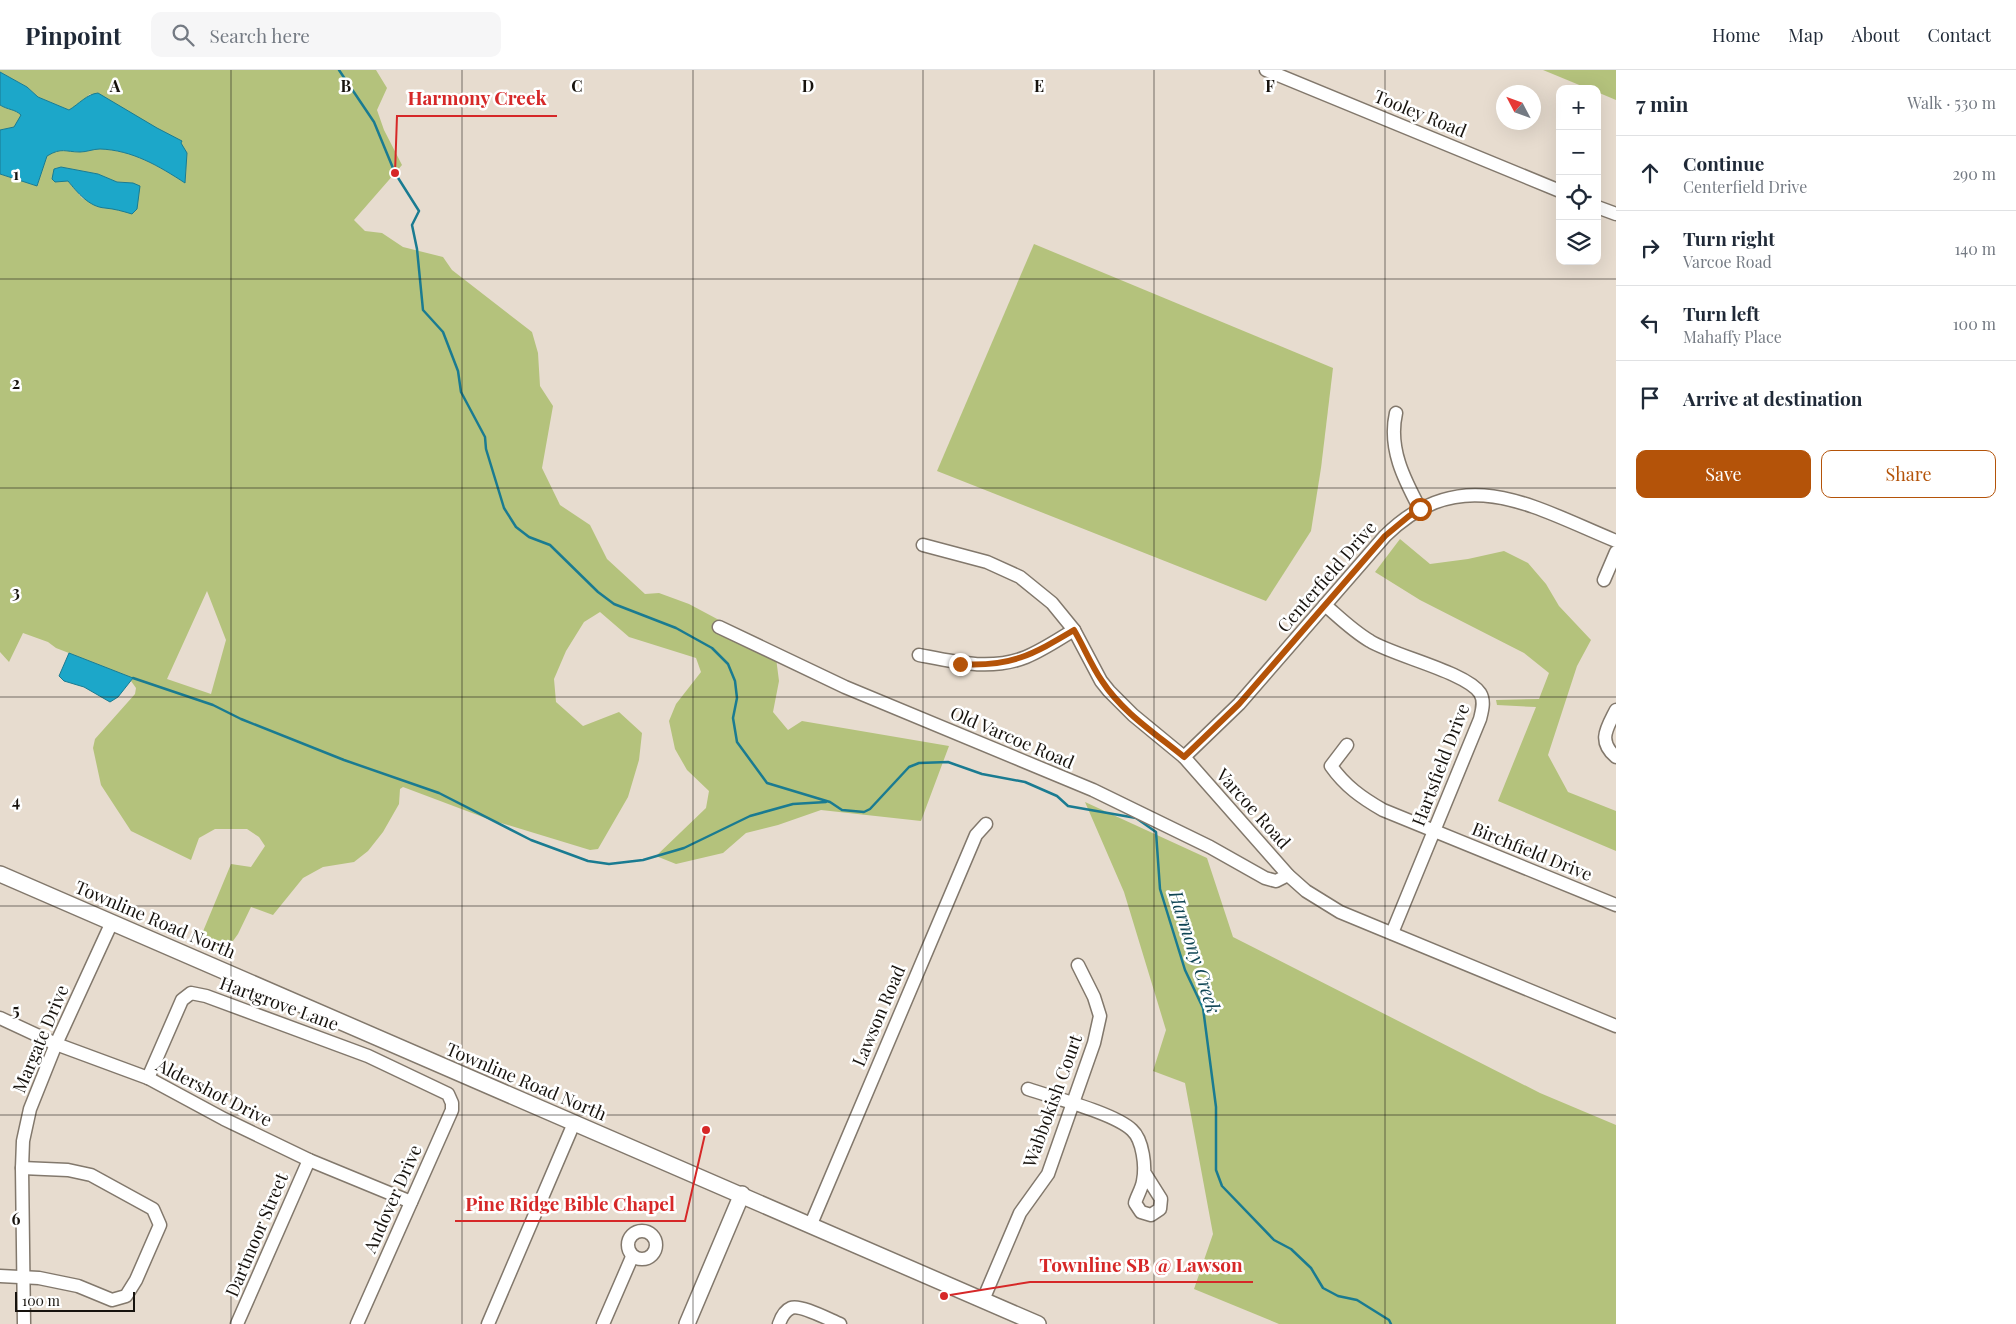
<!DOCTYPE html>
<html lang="en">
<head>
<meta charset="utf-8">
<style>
	:root { --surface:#fff; --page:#f6f6f7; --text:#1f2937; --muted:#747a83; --line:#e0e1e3; --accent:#b45309 }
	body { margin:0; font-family:"Playfair Display",serif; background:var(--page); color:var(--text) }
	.controls { position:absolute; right:15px; top:15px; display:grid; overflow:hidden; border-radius:10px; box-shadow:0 5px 20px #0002 }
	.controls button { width:45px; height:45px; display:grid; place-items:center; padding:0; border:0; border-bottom:1px solid var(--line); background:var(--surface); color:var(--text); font:25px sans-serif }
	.compass { position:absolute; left:1496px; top:15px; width:45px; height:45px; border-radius:50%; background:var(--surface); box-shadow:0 5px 20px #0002; rotate:311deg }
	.scale { position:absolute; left:15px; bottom:12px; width:120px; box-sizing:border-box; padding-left:5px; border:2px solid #17130e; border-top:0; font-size:14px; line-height:18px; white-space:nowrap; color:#17130e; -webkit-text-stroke:4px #fff; paint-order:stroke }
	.stop { position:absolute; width:15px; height:15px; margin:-11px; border:4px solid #b45309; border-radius:50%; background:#fff }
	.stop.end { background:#b45309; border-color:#fff; box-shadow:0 1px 5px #0008 }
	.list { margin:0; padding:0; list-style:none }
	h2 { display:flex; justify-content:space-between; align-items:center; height:65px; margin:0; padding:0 20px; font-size:21px }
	h2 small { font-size:16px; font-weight:400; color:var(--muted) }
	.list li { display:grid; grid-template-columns:32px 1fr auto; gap:15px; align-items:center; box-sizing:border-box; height:75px; padding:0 20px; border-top:1px solid var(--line) }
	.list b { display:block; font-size:19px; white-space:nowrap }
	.list p { margin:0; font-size:16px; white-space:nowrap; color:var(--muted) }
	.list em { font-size:16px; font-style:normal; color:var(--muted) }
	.actions { display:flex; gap:10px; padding:15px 20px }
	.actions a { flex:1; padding:11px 0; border:1px solid var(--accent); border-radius:10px; text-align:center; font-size:18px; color:var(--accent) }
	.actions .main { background:var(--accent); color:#fff }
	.icon { flex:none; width:28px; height:28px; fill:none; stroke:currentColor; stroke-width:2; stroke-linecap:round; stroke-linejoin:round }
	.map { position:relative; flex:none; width:1616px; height:1254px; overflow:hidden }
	header { display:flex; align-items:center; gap:30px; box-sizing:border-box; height:70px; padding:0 25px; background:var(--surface); border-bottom:1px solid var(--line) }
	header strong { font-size:24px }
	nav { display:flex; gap:28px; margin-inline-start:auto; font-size:18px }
	.search { width:350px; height:45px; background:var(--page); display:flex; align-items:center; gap:12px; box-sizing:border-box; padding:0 18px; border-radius:10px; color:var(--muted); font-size:19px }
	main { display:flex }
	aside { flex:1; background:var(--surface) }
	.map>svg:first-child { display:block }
	.green { fill:#b4c27c; fill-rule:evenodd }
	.water { fill:#1ca7c9; stroke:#1a7b91 }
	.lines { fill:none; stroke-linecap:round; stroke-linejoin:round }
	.stream { stroke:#1a7b91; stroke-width:2.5 }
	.minor-casing { stroke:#82786c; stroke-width:15 }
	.major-casing { stroke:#82786c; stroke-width:18 }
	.minor { stroke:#fff; stroke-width:12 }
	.major { stroke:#fff; stroke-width:15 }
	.route { stroke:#b45309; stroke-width:6 }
	.grid { fill:none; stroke:#17130e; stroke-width:1; stroke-opacity:0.55 }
	.labels { text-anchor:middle; stroke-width:5; stroke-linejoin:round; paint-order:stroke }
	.street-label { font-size:18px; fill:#17130e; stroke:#fff }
	.water-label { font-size:19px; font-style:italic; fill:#0f4554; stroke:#fff }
	.grid-label { font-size:16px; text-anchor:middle; font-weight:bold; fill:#17130e; stroke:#fff; stroke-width:5; stroke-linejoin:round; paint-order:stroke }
	.leader { fill:none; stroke:#d62828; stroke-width:2 }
	.callout-dot { fill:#d62828; stroke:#fff; stroke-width:2 }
	.callout-label { font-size:19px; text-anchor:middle; font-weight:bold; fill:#d62828; stroke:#fff; stroke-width:5; stroke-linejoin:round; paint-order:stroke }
</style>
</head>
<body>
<header>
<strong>Pinpoint</strong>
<div class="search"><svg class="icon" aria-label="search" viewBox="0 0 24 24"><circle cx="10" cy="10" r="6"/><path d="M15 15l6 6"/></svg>Search here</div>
<nav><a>Home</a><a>Map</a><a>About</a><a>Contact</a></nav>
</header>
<main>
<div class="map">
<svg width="1616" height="1254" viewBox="0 0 1616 1254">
	<rect width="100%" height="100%" fill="#e7dccf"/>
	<!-- green -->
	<g class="green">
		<path d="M0 0H376L387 18 377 40 384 60 402 95 354 150 365 161 382 163 403 177 443 187 452 200 532 262 538 283 540 316 553 336 542 398 560 435 590 455 607 489 645 524 659 523 689 534 775 580 779 611 773 642 788 660 802 651 949 676 921 751 821 740 778 755 746 763 723 783 676 794 656 786 706 738 709 721 687 700 675 679 669 651 676 634 701 602 696 588 629 567 600 542 584 552 566 581 554 609 556 632 583 656 619 642 642 663 639 690 628 727 598 779 590 780 488 749 403 717 400 719 399 734 383 762 368 781 354 792 323 797 303 808 273 845 251 837 238 864 225 882 217 883 199 871 231 794 251 797 265 776 259 767 247 759H215L199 768 191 790 131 761 101 715 93 678 95 669 135 624 136 618 131 611 133 608 56 578 48 572 23 563 9 592 0 582V104L37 116 47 85C61 77 67 82 81 82 87 82 93 79 100 79 132 80 159 96 185 113L187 83 90 24 82 32 69 40 38 27 27 17 0 2ZM61 97 98 104 117 112 133 113 132 144 112 137 104 138 82 128 68 111 54 99ZM207 521 226 570 211 624 167 609Z"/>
		<path d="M1543 0H1616V30L1597 22V19H1589Z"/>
		<path d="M0 35C8 40 15 39 22 45L14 57 0 60Z"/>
		<path d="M1034 174 1333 298 1321 398 1311 461 1266 531 937 401Z"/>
		<path d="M1400 469 1430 494 1468 489 1504 481 1528 493 1546 514 1559 536 1591 570 1577 596 1548 685 1568 722 1616 741V781L1498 731 1536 637 1497 635 1496 630 1539 629 1549 603 1524 583 1420 530 1375 502Z"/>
		<path d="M1085 732 1207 788 1233 867 1540 1023 1616 1055V1254H1279L1194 1219 1213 1164 1185 1013 1153 1001 1166 960 1124 822Z"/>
	</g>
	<!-- water -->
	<g class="water">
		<path d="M0 2 27 17 38 27 69 40C79 34 87 24 98 23L157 58 182 71 181 73 187 83 185 113C159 96 132 80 100 79 93 79 87 82 80 82 65 82 62 77 47 86L37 116 0 104V60L14 57 21 45C15 39 8 40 0 35Z"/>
		<path d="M61 97 98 104 117 112 133 113 140 116 137 139 132 144C122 141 115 139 105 138 89 137 77 122 68 111L55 112 52 109 54 99Z"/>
		<path d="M69 583 133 608 118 627 110 632 84 617 64 611 59 606Z"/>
	</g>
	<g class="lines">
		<!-- stream -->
		<g class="stream">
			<path d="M339 0 374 52 395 103 419 141 412 155 417 179 423 240 443 262 458 301 461 322 485 367 486 379 504 438 516 457 529 467 550 475 598 522 614 534 676 558 712 578 728 594 735 611 737 628 733 648 737 672 767 713 830 732 842 740 864 742 870 739 909 697 919 693 948 692 982 704 1025 712 1057 726 1068 736 1136 748 1156 762 1160 819 1185 900 1203 938 1216 1037V1100L1222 1116 1274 1170 1291 1179 1311 1198 1323 1218 1338 1226 1357 1230 1389 1250 1391 1254"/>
			<path d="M133 608 213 635 241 649 344 690 439 723 531 770 588 791 609 794 643 790 684 778 750 746 793 734 826 732"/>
		</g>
		<defs>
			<g id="minor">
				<path d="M1266 0 1560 121"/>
				<path d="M1597 137 1616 144"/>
				<path d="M1396 343C1388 378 1404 409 1420 439"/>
				<path d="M923 475 987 492 1020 507 1052 533 1074 560 1101 611 1109 621 1133 645 1184 687 1288 805 1306 821 1340 842 1616 956"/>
				<path d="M1604 510 1616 482"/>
				<path d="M1325 535C1340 548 1353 561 1370 571 1394 586 1466 602 1480 623 1485 631 1482 641 1480 649L1392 863"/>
				<path d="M719 557 845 617 1093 720 1210 777 1265 808 1276 811 1288 805"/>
				<path d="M919 585C955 592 991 601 1026 587 1043 580 1059 569 1074 560"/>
				<path d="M1616 640C1607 658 1597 671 1616 687"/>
				<path d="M1347 675 1331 696C1345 716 1362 728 1383 740L1616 835"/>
				<path d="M1184 687 1239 634 1385 466C1462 390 1533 437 1616 471"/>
				<path d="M0 948 56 974 148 1008 224 1049 309 1090 411 1132"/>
				<path d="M148 1008 182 930 191 923 206 926 368 986 448 1024 452 1033V1040L357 1254"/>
				<path d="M1028 1019C1054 1028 1114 1043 1132 1060 1143 1070 1146 1097 1143 1111 1142 1118 1137 1126 1135 1133L1141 1142 1151 1145 1160 1139 1161 1129 1144 1102"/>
				<path d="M811 1154 976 765 986 754"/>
				<circle cx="642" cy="1175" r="14"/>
				<path d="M0 1206 39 1208 78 1216 112 1230 126 1226 136 1210 160 1155 153 1139 91 1105 68 1100 22 1098"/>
				<path d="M983 1230 1020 1143 1048 1104 1094 973 1100 946 1094 927 1078 895"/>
				<path d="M24 1254 22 1098 23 1071 30 1039 56 974 112 852"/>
				<path d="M237 1254 309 1090"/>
				<path d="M488 1254 574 1053"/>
				<path d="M603 1254 632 1187"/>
				<path d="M779 1254C781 1248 784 1241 791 1238 800 1234 830 1250 840 1254"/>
			</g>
			<g id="major">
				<path d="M0 804 1038 1254"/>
				<path d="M687 1254 742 1124"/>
			</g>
		</defs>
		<!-- minor casing -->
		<use href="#minor" class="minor-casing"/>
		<!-- major casing -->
		<use href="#major" class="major-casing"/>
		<!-- minor -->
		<use href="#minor" class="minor"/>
		<!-- major -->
		<use href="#major" class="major"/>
	</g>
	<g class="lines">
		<!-- route -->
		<path class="route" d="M960 594C1011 597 1032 585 1074 560 1084 577 1091 595 1102 611 1122 642 1156 664 1184 687L1239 634 1385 466 1409 446 1420 439"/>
	</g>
	<!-- grid -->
	<path class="grid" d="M231 0V1254M462 0V1254M693 0V1254M923 0V1254M1154 0V1254M1385 0V1254M0 209H1616M0 418H1616M0 627H1616M0 836H1616M0 1045H1616"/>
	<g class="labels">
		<!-- street labels -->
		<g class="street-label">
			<text transform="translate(1420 44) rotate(22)" y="6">Tooley Road</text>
			<text transform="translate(1327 507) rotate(-49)" y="6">Centerfield Drive</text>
			<text transform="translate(1012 668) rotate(23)" y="6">Old Varcoe Road</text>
			<text transform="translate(1441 695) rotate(-69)" y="6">Hartsfield Drive</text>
			<text transform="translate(1253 739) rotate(48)" y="6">Varcoe Road</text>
			<text transform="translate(1532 782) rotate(22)" y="6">Birchfield Drive</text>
			<text transform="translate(155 850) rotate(23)" y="6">Townline Road North</text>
			<text transform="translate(279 934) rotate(20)" y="6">Hartgrove Lane</text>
			<text transform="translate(879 946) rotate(-67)" y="6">Lawson Road</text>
			<text transform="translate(41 969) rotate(-67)" y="6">Margate Drive</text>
			<text transform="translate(526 1012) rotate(23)" y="6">Townline Road North</text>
			<text transform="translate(214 1023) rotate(27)" y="6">Aldershot Drive</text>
			<text transform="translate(1053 1031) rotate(-70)" y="6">Wabbokish Court</text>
			<text transform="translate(393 1129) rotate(-66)" y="6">Andover Drive</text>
			<text transform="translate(257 1165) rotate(-67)" y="6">Dartmoor Street</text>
		</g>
		<!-- water labels -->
		<g class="water-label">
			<text transform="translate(1195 882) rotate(72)" y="7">Harmony Creek</text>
		</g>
	</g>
	<g class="grid-label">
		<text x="115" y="22">A</text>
		<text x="346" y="22">B</text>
		<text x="577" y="22">C</text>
		<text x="808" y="22">D</text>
		<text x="1039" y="22">E</text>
		<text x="1270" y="22">F</text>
		<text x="16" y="110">1</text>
		<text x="16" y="319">2</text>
		<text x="16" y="528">3</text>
		<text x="16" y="737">4</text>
		<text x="16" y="946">5</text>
		<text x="16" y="1155">6</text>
	</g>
	<!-- callouts -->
	<path class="leader" d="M395 103L397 46H557M706 1060L685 1151H455M944 1226L1030 1212H1253"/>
	<g class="callout-dot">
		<circle cx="395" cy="103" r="5"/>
		<circle cx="706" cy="1060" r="5"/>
		<circle cx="944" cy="1226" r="5"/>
	</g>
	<g class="callout-label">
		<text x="477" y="35">Harmony Creek</text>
		<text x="570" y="1141">Pine Ridge Bible Chapel</text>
		<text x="1141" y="1202">Townline SB @ Lawson</text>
	</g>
</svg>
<div class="controls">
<button>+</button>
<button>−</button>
<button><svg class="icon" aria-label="locate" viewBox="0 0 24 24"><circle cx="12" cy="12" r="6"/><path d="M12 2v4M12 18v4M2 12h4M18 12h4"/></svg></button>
<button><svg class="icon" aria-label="layers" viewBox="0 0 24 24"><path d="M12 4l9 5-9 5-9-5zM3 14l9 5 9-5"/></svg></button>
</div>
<svg class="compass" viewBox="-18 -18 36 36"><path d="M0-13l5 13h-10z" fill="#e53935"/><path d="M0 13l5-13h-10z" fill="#747a83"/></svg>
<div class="scale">100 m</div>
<div class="stop" style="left:1420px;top:439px"></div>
<div class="stop end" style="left:960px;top:594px"></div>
</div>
<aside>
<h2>7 min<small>Walk · 530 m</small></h2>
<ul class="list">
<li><svg class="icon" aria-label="ahead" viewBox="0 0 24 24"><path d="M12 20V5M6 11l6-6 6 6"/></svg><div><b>Continue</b><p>Centerfield Drive</p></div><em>290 m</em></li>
<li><svg class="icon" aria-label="right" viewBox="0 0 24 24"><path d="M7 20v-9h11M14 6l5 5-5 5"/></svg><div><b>Turn right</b><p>Varcoe Road</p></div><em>140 m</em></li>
<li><svg class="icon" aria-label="left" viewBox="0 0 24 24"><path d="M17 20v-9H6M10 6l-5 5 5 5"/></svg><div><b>Turn left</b><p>Mahaffy Place</p></div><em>100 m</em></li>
<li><svg class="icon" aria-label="arrive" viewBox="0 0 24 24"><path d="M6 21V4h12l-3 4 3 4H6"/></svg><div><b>Arrive at destination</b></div></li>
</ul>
<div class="actions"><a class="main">Save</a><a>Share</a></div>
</aside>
</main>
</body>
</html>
